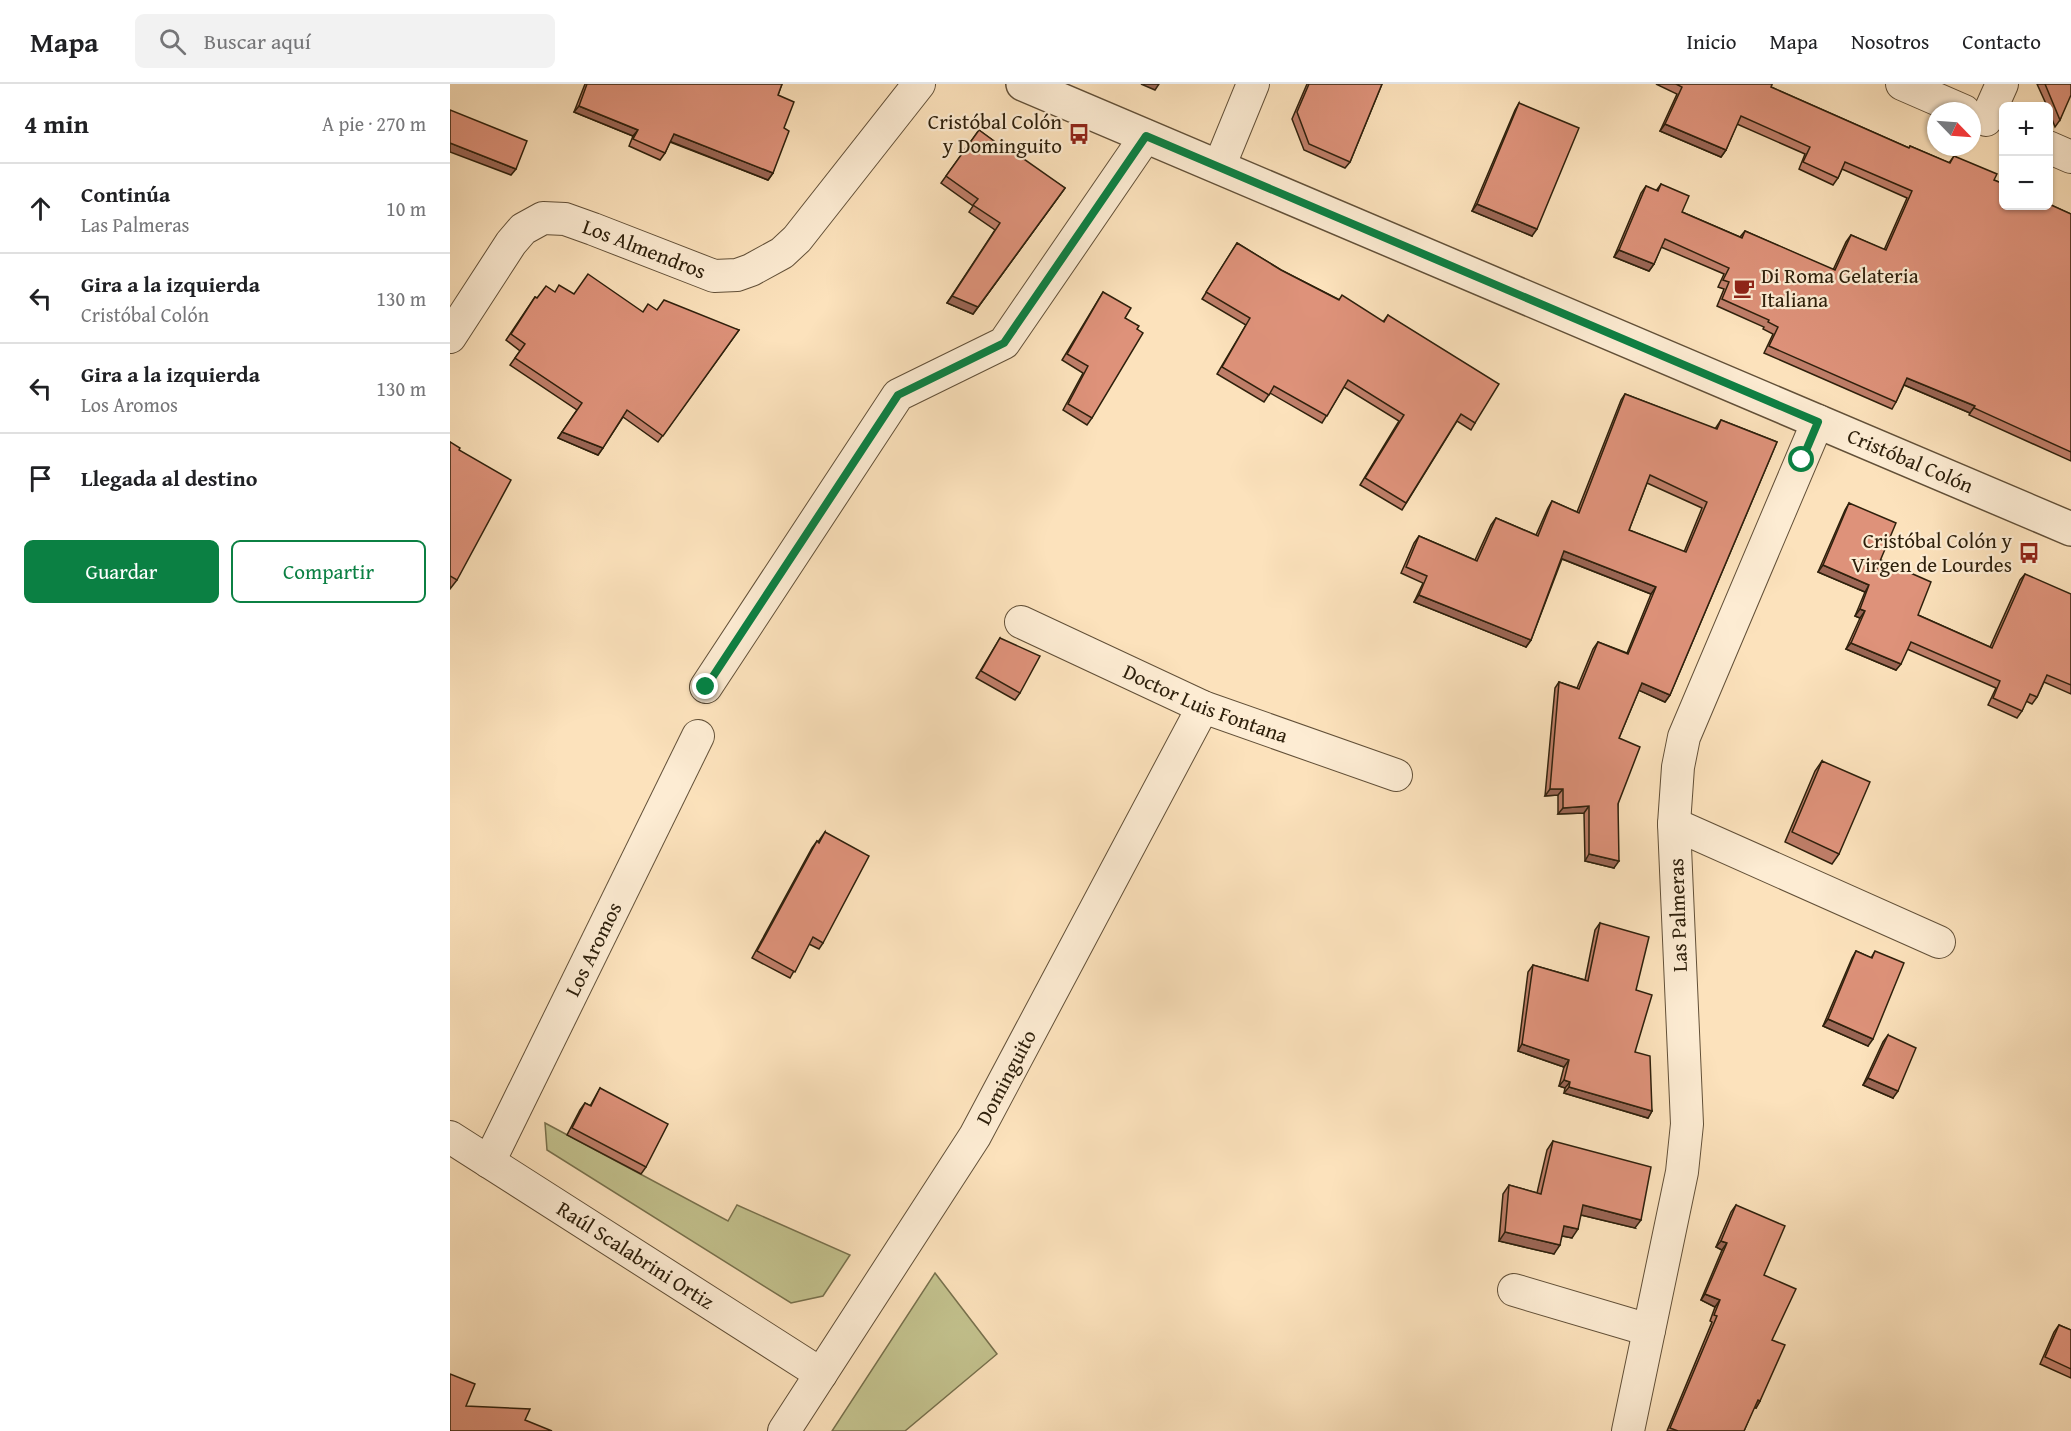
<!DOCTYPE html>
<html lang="es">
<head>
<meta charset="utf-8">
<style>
	:root { --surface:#fff; --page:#f2f2f2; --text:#202124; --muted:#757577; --line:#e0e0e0; --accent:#0b8043 }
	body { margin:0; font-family:"Gentium Book Plus",serif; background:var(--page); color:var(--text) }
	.controls { position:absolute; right:18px; top:18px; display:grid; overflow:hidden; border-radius:9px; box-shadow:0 2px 4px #0004 }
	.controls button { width:54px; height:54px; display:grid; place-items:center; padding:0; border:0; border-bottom:2px solid var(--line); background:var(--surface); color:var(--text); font:30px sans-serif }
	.compass { position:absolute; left:1477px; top:18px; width:54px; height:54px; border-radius:50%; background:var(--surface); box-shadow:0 2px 4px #0004; rotate:115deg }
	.stop { position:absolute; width:18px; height:18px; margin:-14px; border:4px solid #0b8043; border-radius:50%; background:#fff }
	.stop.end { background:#0b8043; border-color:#fff; box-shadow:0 2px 6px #0008 }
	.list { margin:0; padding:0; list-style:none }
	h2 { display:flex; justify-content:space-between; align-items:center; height:78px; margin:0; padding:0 24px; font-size:26px }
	h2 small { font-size:20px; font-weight:400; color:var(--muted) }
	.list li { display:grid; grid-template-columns:39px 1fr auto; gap:18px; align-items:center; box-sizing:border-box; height:90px; padding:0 24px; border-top:2px solid var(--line) }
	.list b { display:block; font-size:22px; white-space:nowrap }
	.list p { margin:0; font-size:20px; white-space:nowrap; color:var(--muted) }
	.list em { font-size:20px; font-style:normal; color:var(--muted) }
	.actions { display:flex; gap:12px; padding:18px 24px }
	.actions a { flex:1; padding:14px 0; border:2px solid var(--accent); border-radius:9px; text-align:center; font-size:21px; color:var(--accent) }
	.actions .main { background:var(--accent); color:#fff }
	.icon { flex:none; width:33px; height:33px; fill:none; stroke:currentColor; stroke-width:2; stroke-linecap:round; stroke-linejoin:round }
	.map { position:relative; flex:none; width:1621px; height:1347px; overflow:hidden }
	header { display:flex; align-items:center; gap:36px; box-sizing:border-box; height:84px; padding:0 30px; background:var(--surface); border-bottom:2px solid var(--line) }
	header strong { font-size:28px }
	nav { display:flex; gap:33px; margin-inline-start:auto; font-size:21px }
	.search { width:420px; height:54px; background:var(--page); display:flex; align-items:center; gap:15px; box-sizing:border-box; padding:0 21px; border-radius:9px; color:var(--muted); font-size:22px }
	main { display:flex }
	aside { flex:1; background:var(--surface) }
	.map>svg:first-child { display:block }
	.green { fill:#c3c28e; stroke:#78714d; stroke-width:1.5 }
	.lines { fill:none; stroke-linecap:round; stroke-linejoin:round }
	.minor-casing { stroke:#625038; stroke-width:34 }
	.tertiary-casing { stroke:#625038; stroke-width:36 }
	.minor { stroke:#fdecd3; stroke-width:32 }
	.tertiary { stroke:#fdecd3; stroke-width:33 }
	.wall { fill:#bf7e69; stroke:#2e200c; stroke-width:1.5; fill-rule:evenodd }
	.shaded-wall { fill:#9b6655; stroke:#2e200c; stroke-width:1.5 }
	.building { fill:#de927a; stroke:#2e200c; stroke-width:1.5; fill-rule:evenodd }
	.route { stroke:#0b8043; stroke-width:8 }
	.labels { text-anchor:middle; stroke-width:4.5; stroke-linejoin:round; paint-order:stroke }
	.poi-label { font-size:21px; fill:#2e200c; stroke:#fdecd3; text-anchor:end }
	.street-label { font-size:21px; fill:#2e200c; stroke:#fdecd3 }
</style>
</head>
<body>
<header>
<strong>Mapa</strong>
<div class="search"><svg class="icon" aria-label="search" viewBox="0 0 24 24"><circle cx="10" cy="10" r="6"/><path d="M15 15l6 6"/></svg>Buscar aquí</div>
<nav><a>Inicio</a><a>Mapa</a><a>Nosotros</a><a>Contacto</a></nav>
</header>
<main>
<aside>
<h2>4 min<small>A pie · 270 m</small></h2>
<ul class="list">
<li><svg class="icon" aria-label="ahead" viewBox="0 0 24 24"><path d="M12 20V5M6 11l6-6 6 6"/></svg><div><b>Continúa</b><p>Las Palmeras</p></div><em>10 m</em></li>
<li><svg class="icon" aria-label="left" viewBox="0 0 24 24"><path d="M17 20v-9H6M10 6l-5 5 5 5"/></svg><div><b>Gira a la izquierda</b><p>Cristóbal Colón</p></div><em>130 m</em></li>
<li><svg class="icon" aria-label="left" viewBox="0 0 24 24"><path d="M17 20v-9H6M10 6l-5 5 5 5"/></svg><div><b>Gira a la izquierda</b><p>Los Aromos</p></div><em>130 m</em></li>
<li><svg class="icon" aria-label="arrive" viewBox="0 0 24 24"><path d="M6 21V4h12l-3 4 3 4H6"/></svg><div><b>Llegada al destino</b></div></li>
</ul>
<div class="actions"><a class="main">Guardar</a><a>Compartir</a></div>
</aside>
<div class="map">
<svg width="1621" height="1347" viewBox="0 0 1621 1347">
	<rect width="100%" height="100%" fill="#fce2bc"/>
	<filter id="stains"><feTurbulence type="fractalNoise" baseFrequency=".00333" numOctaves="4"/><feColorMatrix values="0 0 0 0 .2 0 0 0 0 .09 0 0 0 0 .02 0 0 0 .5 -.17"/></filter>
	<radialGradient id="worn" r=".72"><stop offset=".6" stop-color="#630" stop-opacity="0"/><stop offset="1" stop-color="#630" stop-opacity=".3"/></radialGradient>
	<!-- green -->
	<g class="green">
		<path d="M95 1039 278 1137 287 1121 400 1171 373 1212 341 1219 97 1066Z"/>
		<path d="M485 1189 547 1270 455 1347H382Z"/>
	</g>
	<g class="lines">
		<defs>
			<g id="minor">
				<path d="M1452 0 1514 27"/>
				<path d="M1536 36 1552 0"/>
				<path d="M1598 63 1621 73"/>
				<path d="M769 83 803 0"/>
				<path id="s1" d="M0 253 61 159 73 145 93 134 115 135 143 145 264 192 287 191 301 186 332 169 347 155 469 0"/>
				<path id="s2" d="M571 538 753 623 946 691"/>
				<path d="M256 603 448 311 554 259 696 52"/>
				<path d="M1224 740 1489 858"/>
				<path id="s3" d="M0 1053 371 1290"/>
				<path id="s4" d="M39 1078 248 652"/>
				<path d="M1064 1206 1199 1246"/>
				<path id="s5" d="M334 1347 525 1052 753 623"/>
				<path d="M1178 1347 1232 1088 1237 1040 1224 740 1228 683 1234 653 1368 337"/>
			</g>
			<g id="tertiary">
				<path id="s6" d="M573 0 1621 445"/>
			</g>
		</defs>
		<!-- minor casing -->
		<use href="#minor" class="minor-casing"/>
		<!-- tertiary casing -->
		<use href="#tertiary" class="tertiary-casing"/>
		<!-- minor -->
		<use href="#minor" class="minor"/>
		<!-- tertiary -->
		<use href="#tertiary" class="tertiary"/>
	</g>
	<!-- wall -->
	<g class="wall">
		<path d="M135 0H332L328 11 334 44 323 89 318 96 220 58 215 69 210 76 179 62 183 52 124 28Z"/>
		<path d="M857 0H932L900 78 895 84 854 66 842 35Z"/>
		<path d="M1206 0H1322L1321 3 1459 64 1460 62 1499 79 1504 72 1544 96 1621 130V377L1519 331 1520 329 1454 301 1446 318 1442 325 1314 269 1323 250 1313 245 1314 243 1267 222 1274 205 1268 203 1274 190 1211 163 1204 180 1199 187 1164 173 1191 109 1196 102 1206 107 1211 100 1232 128 1290 153 1295 147 1383 186 1396 158 1401 151 1434 166 1457 114 1392 85 1388 94 1383 101 1349 85 1355 70 1287 40 1276 66 1271 73 1210 47 1227 10Z"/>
		<path d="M1587 0H1621L1610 36 1605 43 1599 27V22H1597Z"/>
		<path d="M1069 19 1082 152 1022 127 1065 26Z"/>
		<path d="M529 46 559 68 615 104 523 230 497 219 545 146 519 128 523 122 491 99Z"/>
		<path d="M787 159 831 186 933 238 938 231 1025 339 1021 346 1007 337 952 426 910 401 949 337 894 303 872 339 820 309 814 318 767 290 796 241 752 215Z"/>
		<path d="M105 208 193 228 207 226 289 246 208 358 173 333 148 371 108 354 127 326 60 281 70 267 56 256 85 213 87 214Z"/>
		<path d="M653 208 675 234 642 334 637 341 613 326 633 289 612 276Z"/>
		<path d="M1175 310 1265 345 1271 336 1327 358 1220 611 1215 618 1189 606 1169 654 1168 720 1164 784 1135 777 1134 729 1108 730V711L1095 712 1105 604 1109 598 1127 604 1143 565 1148 558 1177 569 1201 510 1112 475 1081 556 1076 563 964 518 973 499 951 489 964 459 969 452 1025 476 1041 441 1046 434 1086 451 1098 424 1102 417 1127 428 1171 316ZM1197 399 1252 424 1234 468 1179 446Z"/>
		<path d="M0 358 9 366 7 496 0 505Z"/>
		<path d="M1399 419 1429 479 1468 531 1540 563 1570 496 1575 490 1621 538V610L1594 598 1587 613 1582 620 1576 617 1572 627 1567 634 1538 621 1546 604 1457 565 1446 586 1396 565 1410 534 1405 532 1415 508 1368 488 1395 426Z"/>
		<path d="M550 554 570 609 565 616 526 594Z"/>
		<path d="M1372 677 1389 770 1382 780 1335 758 1365 687Z"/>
		<path d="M375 748 373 859 369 865 359 860 340 894 302 874 362 764 367 757 368 758Z"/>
		<path d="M1150 839 1186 906 1185 968 1202 1027 1198 1034 1114 1009 1115 1004 1109 1002 1114 983 1068 967 1078 888 1083 881 1135 896 1145 846Z"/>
		<path d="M1406 867 1421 874 1425 867 1418 962 1373 942 1402 874Z"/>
		<path d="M1438 951 1443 1014 1413 1001 1433 958Z"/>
		<path d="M150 1004 196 1083 191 1090 117 1051 130 1026 135 1019 140 1022Z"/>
		<path d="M1103 1057 1185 1144 1131 1131 1122 1154 1112 1152 1104 1170 1049 1157 1053 1110 1059 1101 1087 1109 1097 1066Z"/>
		<path d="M1286 1121 1314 1191 1322 1256 1310 1317 1306 1324 1304 1323 1294 1347H1217L1262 1238 1260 1237 1265 1223 1251 1216 1272 1166 1266 1163 1281 1128Z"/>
		<path d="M1609 1241 1621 1246V1294L1590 1280 1604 1248Z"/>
	</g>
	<!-- shaded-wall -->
	<g class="shaded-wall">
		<path d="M691 0H709L705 6Z"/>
		<path d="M129 22 188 46 183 52 124 28Z"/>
		<path d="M1215 40 1276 66 1271 73 1210 47Z"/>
		<path d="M224 50 323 89 318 96 219 57Z"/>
		<path d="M0 59 66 85 61 91 0 68Z"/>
		<path d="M615 104 523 230 497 219 502 212Z"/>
		<path d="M1027 120 1087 145 1082 152 1022 127Z"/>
		<path d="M1169 166 1204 180 1199 187 1164 173Z"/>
		<path d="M1457 294 1525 322 1520 329 1452 300Z"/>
		<path d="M112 348 153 364 148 371 108 354Z"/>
		<path d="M1114 467 1206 503 1201 510 1110 474Z"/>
		<path d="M1373 481 1419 501 1415 508 1368 488Z"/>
		<path d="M969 511 1081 556 1076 563 964 518Z"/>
		<path d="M1410 525 1415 527 1410 534 1405 532Z"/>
		<path d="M1401 559 1451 580 1446 586 1396 565Z"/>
		<path d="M1192 599 1220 611 1215 618 1188 606Z"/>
		<path d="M1100 705H1113L1108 711 1095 712Z"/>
		<path d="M1139 722 1134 729 1108 730 1113 724Z"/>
		<path d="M1139 770 1169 777 1164 784 1135 777Z"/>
		<path d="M1378 935 1423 955 1418 962 1373 942Z"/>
		<path d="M1072 960 1119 976 1114 983 1068 967Z"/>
		<path d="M1418 994 1448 1007 1443 1014 1413 1001Z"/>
		<path d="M1114 996 1120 998 1115 1004 1109 1002Z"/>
		<path d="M1119 1003 1202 1027 1198 1034 1114 1009Z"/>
		<path d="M1133 1121 1191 1136 1185 1144 1127 1130Z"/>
		<path d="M1114 1142 1128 1145 1122 1154 1108 1151Z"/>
		<path d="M1055 1148 1110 1161 1104 1170 1049 1157Z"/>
		<path d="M1271 1157 1277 1159 1272 1166 1266 1163Z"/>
		<path d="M1255 1210 1270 1216 1265 1223 1251 1216Z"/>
		<path d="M1308 1316 1310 1317 1306 1324 1303 1323Z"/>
	</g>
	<!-- building -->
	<g class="building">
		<path d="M137 0H332L328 11 344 18 334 44 339 47 323 89 224 50 215 69 183 55 188 46 129 22Z"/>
		<path d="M859 0H932L900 78 859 60 847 28Z"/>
		<path d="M1226 0H1322L1321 3 1459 64 1460 62 1500 79 1504 72 1547 90 1544 96 1554 100V122H1599V120L1621 130V368L1524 324 1525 322 1457 294 1446 318 1319 262 1328 243 1318 238 1319 236 1272 215 1279 198 1273 196 1279 184 1215 155 1204 180 1169 166 1196 102 1208 107 1211 100 1239 112 1232 128 1292 154 1295 147 1385 186 1401 151 1436 166 1462 107 1395 78 1388 94 1353 78 1360 63 1291 32 1276 66 1215 40 1232 3Z"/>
		<path d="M1595 0H1621V11L1610 36Z"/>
		<path d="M1069 19 1129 44 1087 145 1027 120Z"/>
		<path d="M0 26 77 57 66 85 0 59Z"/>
		<path d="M529 46 559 68 561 66 615 104 528 223 502 212 550 139 523 121 528 115 496 92Z"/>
		<path d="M787 159 831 186 889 216 892 211 934 238 938 231 1049 300 1025 339 1011 330 956 419 915 394 954 331 898 296 877 332 824 302 819 311 772 283 800 234 756 208Z"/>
		<path d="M138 190 193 228 198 220 207 226 214 216 289 246 213 352 177 326 153 364 112 348 132 319 65 274 75 260 61 250 85 213 87 214 96 202 105 208 109 201 124 210Z"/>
		<path d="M653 208 681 224 675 234 689 242 687 245 693 249 642 334 618 320 638 282 617 270Z"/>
		<path d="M1175 310 1267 345 1271 336 1327 358 1220 611 1192 599 1169 654 1190 663 1168 720 1169 777 1139 770V722L1113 724V705H1100L1109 598 1129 605 1148 558 1178 570 1206 503 1114 467 1081 556 969 511 977 492 956 483 969 452 1027 477 1046 434 1088 452 1102 417 1129 429ZM1200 391 1257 418 1236 468 1179 446Z"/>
		<path d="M0 358 10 364 9 366 61 396 7 496 0 492Z"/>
		<path d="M1399 419 1446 439 1425 489 1431 476 1481 498 1468 531 1542 564 1575 490 1621 510V601L1597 591 1587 613 1580 610 1572 627 1543 614 1550 597 1461 558 1451 580 1401 559 1415 527 1410 525 1419 501 1373 481Z"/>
		<path d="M550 554 590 572 570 609 531 587Z"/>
		<path d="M1372 677 1420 698 1389 770 1342 748Z"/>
		<path d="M375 748 419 772 373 859 363 853 345 888 307 867 367 757 369 759Z"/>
		<path d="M1150 839 1199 853 1186 906 1202 911 1185 968 1200 972 1202 1027 1119 1003 1120 998 1114 996 1119 976 1072 960 1083 881 1138 897Z"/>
		<path d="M1406 867 1422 874 1425 867 1454 879 1423 955 1378 935Z"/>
		<path d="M1438 951 1466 964 1448 1007 1418 994Z"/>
		<path d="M150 1004 218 1040 196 1083 122 1044 135 1019 141 1022Z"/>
		<path d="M1103 1057 1201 1083 1191 1136 1133 1121 1128 1145 1114 1142 1110 1161 1055 1148 1059 1101 1091 1110Z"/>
		<path d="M1286 1121 1335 1142 1314 1191 1346 1205 1322 1256 1335 1261 1310 1317 1308 1316 1294 1347H1228L1220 1344 1267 1232 1264 1231 1270 1216 1255 1210 1277 1159 1271 1157Z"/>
		<path d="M1609 1241 1621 1246V1285L1595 1273Z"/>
		<path d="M0 1290 25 1300 16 1322 80 1325 75 1336 102 1347H0Z"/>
	</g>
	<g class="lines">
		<!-- route -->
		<path class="route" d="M256 603 448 311 554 259 696 52 1368 338 1352 376"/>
	</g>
	<!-- icons -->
	<defs>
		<symbol id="bus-bare" viewBox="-9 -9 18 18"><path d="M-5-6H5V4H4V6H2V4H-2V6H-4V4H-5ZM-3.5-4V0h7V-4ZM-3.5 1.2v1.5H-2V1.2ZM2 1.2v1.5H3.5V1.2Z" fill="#8f2418" stroke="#fdecd3" stroke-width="2.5" paint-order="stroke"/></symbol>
		<symbol id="cafe-bare" viewBox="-9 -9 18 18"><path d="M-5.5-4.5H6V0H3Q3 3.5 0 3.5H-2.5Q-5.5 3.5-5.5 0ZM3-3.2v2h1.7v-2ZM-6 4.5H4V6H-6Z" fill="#8f2418" stroke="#fdecd3" stroke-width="2.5" paint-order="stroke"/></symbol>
	</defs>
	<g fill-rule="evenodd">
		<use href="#bus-bare" x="614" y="35" width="30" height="30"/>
		<use href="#cafe-bare" x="1279" y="189" width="30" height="30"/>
		<use href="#bus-bare" x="1564" y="454" width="30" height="30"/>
	</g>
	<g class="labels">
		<!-- poi labels -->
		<g class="poi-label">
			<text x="612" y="45">Cristóbal Colón<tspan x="612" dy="24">y Dominguito</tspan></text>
			<text x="1311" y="199" text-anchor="start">Di Roma Gelateria<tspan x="1311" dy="24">Italiana</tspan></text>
			<text x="1562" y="464">Cristóbal Colón y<tspan x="1562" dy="24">Virgen de Lourdes</tspan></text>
		</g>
		<!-- street labels -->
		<g class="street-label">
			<text dy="7" stroke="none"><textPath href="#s1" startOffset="260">Los Almendros</textPath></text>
			<text dy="7" stroke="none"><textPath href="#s6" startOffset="964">Cristóbal Colón</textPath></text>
			<text dy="7" stroke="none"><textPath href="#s2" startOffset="202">Doctor Luis Fontana</textPath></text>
			<text transform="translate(1228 831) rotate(-92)" y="7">Las Palmeras</text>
			<text dy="7" stroke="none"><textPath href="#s4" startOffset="237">Los Aromos</textPath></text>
			<text dy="7" stroke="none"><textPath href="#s5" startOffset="418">Dominguito</textPath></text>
			<text dy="7" stroke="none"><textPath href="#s3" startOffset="220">Raúl Scalabrini Ortiz</textPath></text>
		</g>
	</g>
	<rect width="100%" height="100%" filter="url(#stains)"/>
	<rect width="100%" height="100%" fill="url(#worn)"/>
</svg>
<div class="controls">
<button>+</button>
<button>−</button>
</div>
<svg class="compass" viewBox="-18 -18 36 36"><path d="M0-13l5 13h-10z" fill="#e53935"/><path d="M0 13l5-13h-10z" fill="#757577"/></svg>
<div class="stop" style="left:1352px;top:376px"></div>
<div class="stop end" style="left:256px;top:603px"></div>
</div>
</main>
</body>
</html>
